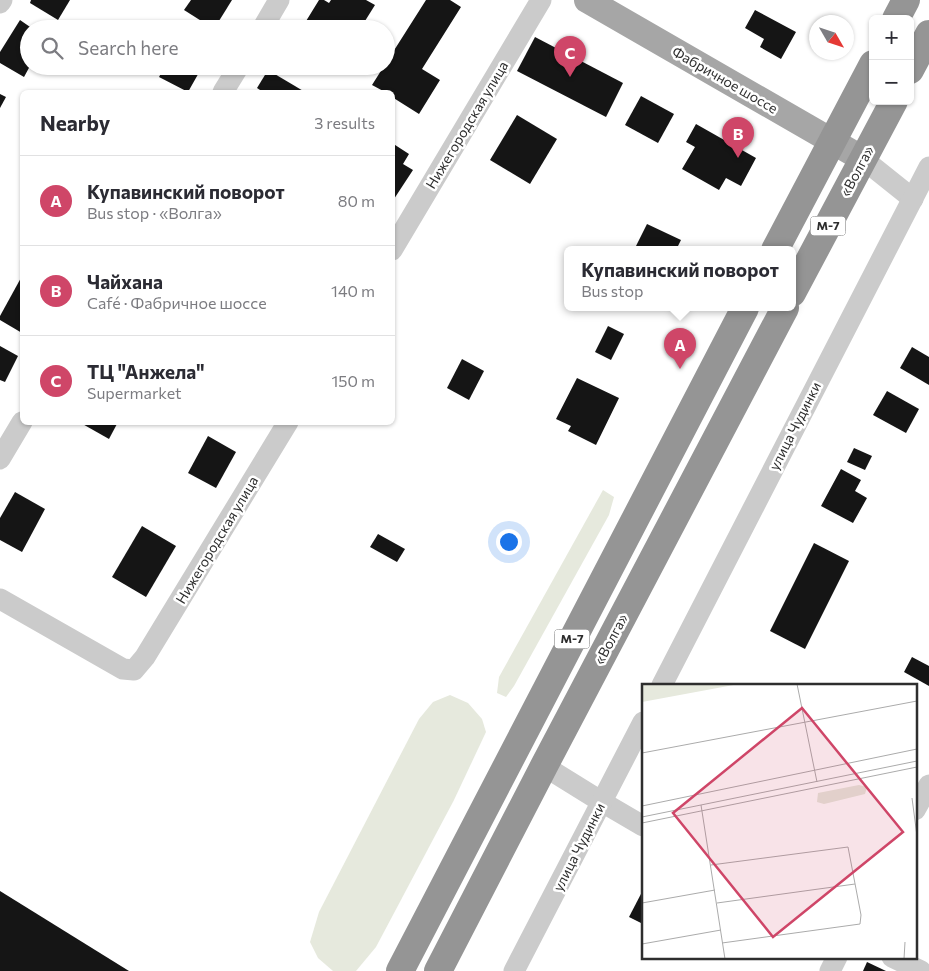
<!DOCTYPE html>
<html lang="en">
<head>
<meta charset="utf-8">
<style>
	:root { --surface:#fff; --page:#f7f7f7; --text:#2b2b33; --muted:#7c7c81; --line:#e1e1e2; --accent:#cf4668 }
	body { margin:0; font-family:Commissioner,sans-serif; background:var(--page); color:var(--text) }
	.controls { position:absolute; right:15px; top:15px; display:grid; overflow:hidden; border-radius:8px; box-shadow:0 1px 4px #0004 }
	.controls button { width:45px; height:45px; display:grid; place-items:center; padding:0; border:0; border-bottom:1px solid var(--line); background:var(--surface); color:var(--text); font:25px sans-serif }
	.compass { position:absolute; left:809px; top:15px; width:45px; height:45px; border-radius:50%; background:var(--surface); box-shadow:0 1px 4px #0004; rotate:129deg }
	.you { position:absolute; left:508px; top:541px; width:18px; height:18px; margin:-12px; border:4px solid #fff; border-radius:50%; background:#1a73e8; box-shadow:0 0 0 8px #1a73e833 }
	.badge { display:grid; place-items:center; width:32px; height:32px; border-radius:50%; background:var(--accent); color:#fff; font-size:16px; font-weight:700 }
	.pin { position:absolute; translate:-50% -41px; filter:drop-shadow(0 1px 2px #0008) }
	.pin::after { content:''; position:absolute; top:26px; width:18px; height:15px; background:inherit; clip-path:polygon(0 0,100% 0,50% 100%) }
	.popup { position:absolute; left:564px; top:246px; width:232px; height:65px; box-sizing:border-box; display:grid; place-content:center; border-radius:8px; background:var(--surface); filter:drop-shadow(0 1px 4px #0005); font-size:16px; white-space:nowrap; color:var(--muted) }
	.popup b { font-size:19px; color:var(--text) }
	.popup::after { content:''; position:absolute; left:50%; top:100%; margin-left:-10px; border:10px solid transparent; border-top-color:var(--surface) }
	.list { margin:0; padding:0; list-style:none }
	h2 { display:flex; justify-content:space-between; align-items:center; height:65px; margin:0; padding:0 20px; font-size:21px }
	h2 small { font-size:16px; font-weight:400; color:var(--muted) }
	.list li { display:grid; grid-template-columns:32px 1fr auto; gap:15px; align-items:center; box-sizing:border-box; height:90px; padding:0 20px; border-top:1px solid var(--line) }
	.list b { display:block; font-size:19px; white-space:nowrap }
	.list p { margin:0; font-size:16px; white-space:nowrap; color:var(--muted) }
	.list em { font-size:16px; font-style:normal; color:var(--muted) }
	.icon { flex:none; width:28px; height:28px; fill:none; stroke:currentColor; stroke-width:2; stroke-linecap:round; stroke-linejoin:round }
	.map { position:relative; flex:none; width:929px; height:971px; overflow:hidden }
	.search { position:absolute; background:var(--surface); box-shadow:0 1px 4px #0004; left:20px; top:20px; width:375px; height:55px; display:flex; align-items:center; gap:12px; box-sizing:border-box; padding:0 18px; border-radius:28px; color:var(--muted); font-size:19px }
	.panel { position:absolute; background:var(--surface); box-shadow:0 1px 4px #0004; left:20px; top:90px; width:375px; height:335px; border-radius:8px }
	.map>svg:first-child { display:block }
	.green { fill:#e6e9dd }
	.building { fill:#151515 }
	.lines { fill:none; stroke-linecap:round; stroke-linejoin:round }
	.minor { stroke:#cbcbcb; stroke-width:21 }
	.major { stroke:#a6a6a6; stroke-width:26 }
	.highway { stroke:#959595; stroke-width:28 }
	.labels { text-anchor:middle; stroke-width:5; stroke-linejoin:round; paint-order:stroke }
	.shield { fill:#fff; stroke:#6d6d6d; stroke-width:1 }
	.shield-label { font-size:12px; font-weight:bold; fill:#2e2e2e }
	.street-label { font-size:14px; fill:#2e2e2e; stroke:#fff }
	.inset-road { fill:none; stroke:#ababab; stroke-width:1 }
	.view { fill:#cf4668; fill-opacity:0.15; stroke:#cf4668; stroke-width:2.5 }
	.inset-edge { fill:none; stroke:#2e2e2e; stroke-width:2.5 }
</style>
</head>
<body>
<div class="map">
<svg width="929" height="971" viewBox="0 0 929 971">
	<rect width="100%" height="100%" fill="#fff"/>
	<!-- green -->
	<g class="green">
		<path d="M603 490 614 497 609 515 514 686 506 697 497 693 499 677Z"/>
		<path d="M450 695 468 703 482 719 486 732 454 800 376 947 356 971H333L318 958 310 942 319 912 419 719 433 702Z"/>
	</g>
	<!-- building -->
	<g class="building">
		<path d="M31 0H70L58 20 30 3Z"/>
		<path d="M191 0H232L214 29 184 10Z"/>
		<path d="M319 0H324L329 3 331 0H366L375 5 360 29H307L303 26Z"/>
		<path d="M426 0H450L461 7 422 69 440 80 419 114 392 97V92H385L372 85 384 66H386V63Z"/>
		<path d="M755 10 796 32 781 59 760 47 764 39 745 28Z"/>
		<path d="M20 20 33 29H29V66H30L24 77 0 63V52Z"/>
		<path d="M174 24 182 29H171Z"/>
		<path d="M535 37 623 83 606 117 517 71Z"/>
		<path d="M165 66H210L207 72 201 69 188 92 159 77Z"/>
		<path d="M268 70 305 92H263L257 88Z"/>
		<path d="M0 94 6 97 0 108Z"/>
		<path d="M641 96 674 114 658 143 625 125Z"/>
		<path d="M517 115 557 139 530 184 490 160Z"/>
		<path d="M696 124 756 158 741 186 726 178 719 190 682 169 695 147 686 142Z"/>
		<path d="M392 143 409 154 403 164 413 170 392 202Z"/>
		<path d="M647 224 681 240 676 250H639L635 248Z"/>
		<path d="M22 276V333L0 320V316Z"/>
		<path d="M608 326 624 334 611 360 595 352Z"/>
		<path d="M0 346 18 356 5 382 0 380Z"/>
		<path d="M912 347 929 357V385L900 368Z"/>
		<path d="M462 359 484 371 469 400 447 388Z"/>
		<path d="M577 378 619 398 596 445 568 431 571 426 556 419Z"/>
		<path d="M887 391 919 409 906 433 873 415Z"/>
		<path d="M79 422H118L109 439Z"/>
		<path d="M208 436 236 452 216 488 188 473Z"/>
		<path d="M854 448 872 456 865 470 847 462Z"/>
		<path d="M841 469 861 480 855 491 867 498 853 523 821 506Z"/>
		<path d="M15 492 45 509 22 552 0 540V518Z"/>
		<path d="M142 526 176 546 146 597 112 577Z"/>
		<path d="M378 534 405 549 397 562 370 547Z"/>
		<path d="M814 543 849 561 805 649 770 631Z"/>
		<path d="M912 657 929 666V686L904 672Z"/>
		<path d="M643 890V924L629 917Z"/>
		<path d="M0 891 129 971H0Z"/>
		<path d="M867 962 886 971H863Z"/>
	</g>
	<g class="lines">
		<!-- minor -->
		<g class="minor">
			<path d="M0 3 2 0"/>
			<path d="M262 29 279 0"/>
			<path d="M223 92 239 66"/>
			<path d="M863 159 913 199"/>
			<path d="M392 250 541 0"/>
			<path d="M0 459 22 422"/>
			<path d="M0 599 123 669 134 670 145 657 288 422"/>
			<path d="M662 685 929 167"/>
			<path d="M544 766 602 802 643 826"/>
			<path d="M915 810 929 785"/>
			<path d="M892 957 921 971"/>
			<path d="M514 971 643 722"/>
			<path d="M830 971 837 957"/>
		</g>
		<!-- major -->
		<path class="major" d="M587 0 863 159"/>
		<!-- highway -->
		<g class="highway">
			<path d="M896 19 906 0"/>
			<path d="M910 70 929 34"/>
			<path d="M775 250 873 64"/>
			<path d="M792 293 894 101"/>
			<path d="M400 971 745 308"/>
			<path d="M438 971 544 766 785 308"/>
		</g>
	</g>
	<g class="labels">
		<!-- shield labels -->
		<g class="shield">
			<rect x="810.5" y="216.5" width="35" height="19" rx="4"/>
			<rect x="554.5" y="629.5" width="35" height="19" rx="4"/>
		</g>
		<g class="shield-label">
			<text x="828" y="230">М-7</text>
			<text x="572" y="643">М-7</text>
		</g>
		<!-- street labels -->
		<g class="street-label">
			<text transform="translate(725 80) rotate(30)" y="5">Фабричное шоссе</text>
			<text transform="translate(467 125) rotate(-59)" y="5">Нижегородская улица</text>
			<text transform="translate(857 171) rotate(-62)" y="5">«Волга»</text>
			<text transform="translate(795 426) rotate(-63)" y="5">улица Чудинки</text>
			<text transform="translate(217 540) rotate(-59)" y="5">Нижегородская улица</text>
			<text transform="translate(611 639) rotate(-62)" y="5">«Волга»</text>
			<text transform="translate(579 847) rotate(-63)" y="5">улица Чудинки</text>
		</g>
	</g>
	<!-- overview -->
	<g transform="translate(642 684)">
		<rect width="275" height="275" fill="#fff"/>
		<path d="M0 0H97L0 18ZM217 101 225 103 223 110 182 120 175 118 176 109Z" fill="#e6e9dd"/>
		<path class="inset-road" d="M155 0 175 98M0 69 275 17M270 114 275 152M59 121 83 275M0 122 275 65M0 133 275 77M0 139 275 83M69 181 206 163 219 231 218 240 80 259M0 219 73 206M75 219 213 200M0 260 79 246M262 275 263 258"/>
		<path class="view" d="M160 24 261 148 131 253 31 129Z"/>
		<rect width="275" height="275" class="inset-edge"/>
	</g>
</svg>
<div class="controls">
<button>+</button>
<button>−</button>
</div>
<svg class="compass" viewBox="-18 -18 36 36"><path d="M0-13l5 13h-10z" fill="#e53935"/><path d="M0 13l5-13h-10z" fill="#7c7c81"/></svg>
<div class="you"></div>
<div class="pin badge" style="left:680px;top:369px">A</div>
<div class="popup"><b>Купавинский поворот</b>Bus stop</div>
<div class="pin badge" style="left:738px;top:158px">B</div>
<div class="pin badge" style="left:570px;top:77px">C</div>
<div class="search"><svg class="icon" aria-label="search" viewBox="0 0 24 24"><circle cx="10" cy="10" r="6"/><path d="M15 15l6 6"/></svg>Search here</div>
<section class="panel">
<h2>Nearby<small>3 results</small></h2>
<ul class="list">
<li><span class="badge">A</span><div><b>Купавинский поворот</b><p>Bus stop · «Волга»</p></div><em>80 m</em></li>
<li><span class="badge">B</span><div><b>Чайхана</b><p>Café · Фабричное шоссе</p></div><em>140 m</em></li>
<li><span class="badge">C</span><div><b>ТЦ &quot;Анжела&quot;</b><p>Supermarket</p></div><em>150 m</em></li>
</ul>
</section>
</div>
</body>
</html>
